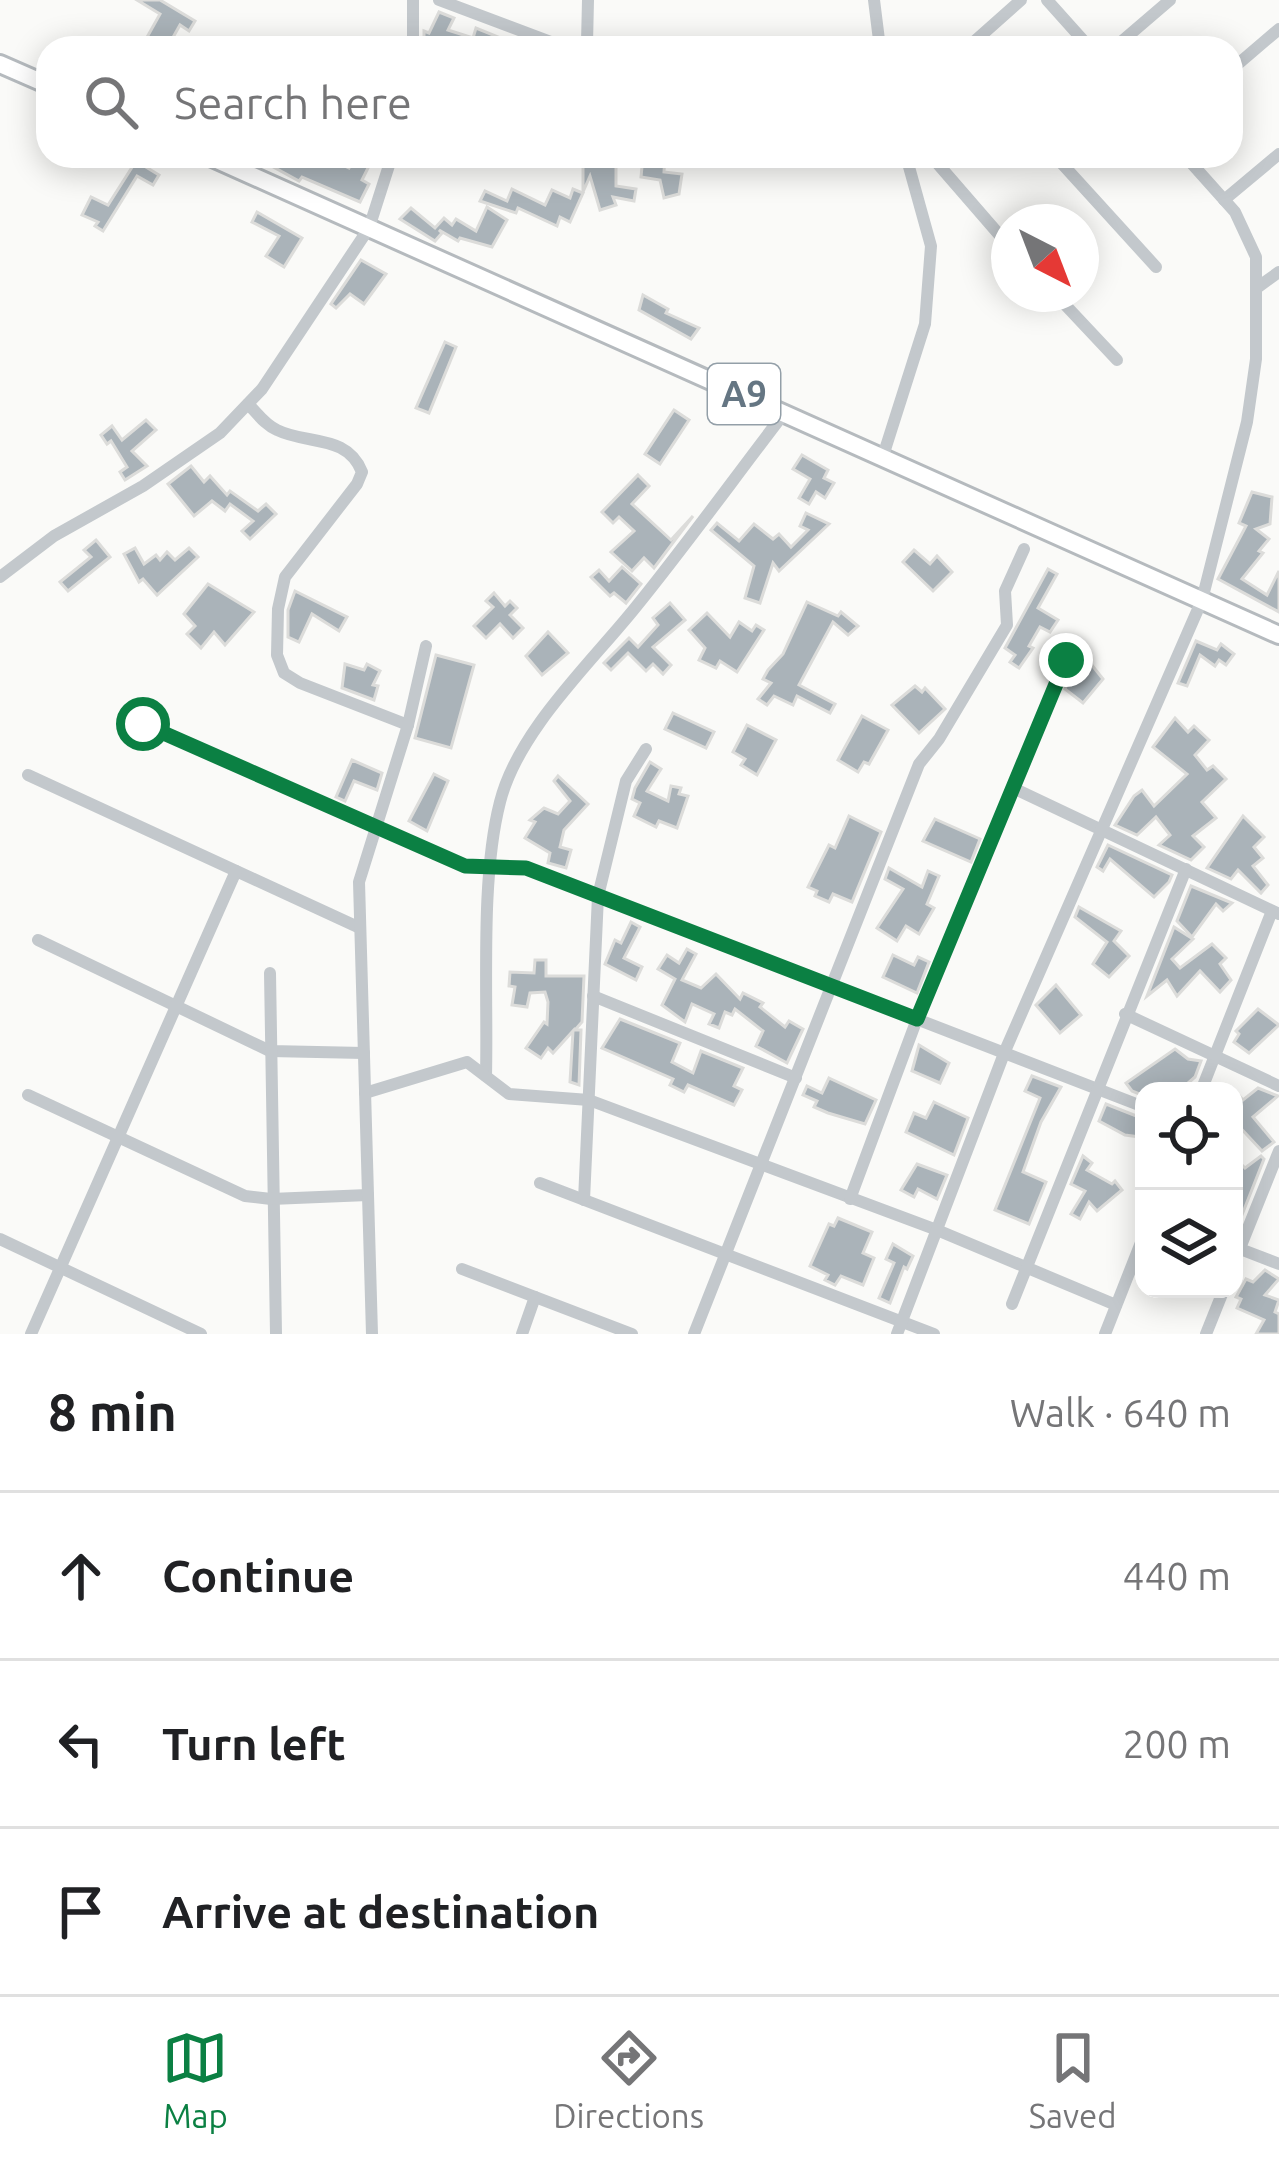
<!DOCTYPE html>
<html lang="en">
<head>
<meta charset="utf-8">
<style>
	:root { --surface:#fff; --page:#f6f6f6; --text:#202124; --muted:#757577; --line:#e0e0e0; --accent:#0b8043 }
	body { margin:0; font-family:Ubuntu,sans-serif; background:var(--page); color:var(--text) }
	.controls { position:absolute; right:36px; bottom:36px; display:grid; overflow:hidden; border-radius:24px; box-shadow:0 6px 30px #0003 }
	.controls button { width:108px; height:108px; display:grid; place-items:center; padding:0; border:0; border-bottom:3px solid var(--line); background:var(--surface); color:var(--text); font:60px sans-serif }
	.compass { position:absolute; left:991px; top:204px; width:108px; height:108px; border-radius:50%; background:var(--surface); box-shadow:0 6px 30px #0003; rotate:138deg }
	.stop { position:absolute; width:36px; height:36px; margin:-27px; border:9px solid #0b8043; border-radius:50%; background:#fff }
	.stop.end { background:#0b8043; border-color:#fff; box-shadow:0 3px 12px #0008 }
	.list { margin:0; padding:0; list-style:none }
	h2 { display:flex; justify-content:space-between; align-items:center; height:156px; margin:0; padding:0 48px; font-size:51px }
	h2 small { font-size:39px; font-weight:400; color:var(--muted) }
	.list li { display:grid; grid-template-columns:78px 1fr auto; gap:36px; align-items:center; box-sizing:border-box; height:168px; padding:0 48px; border-top:3px solid var(--line) }
	.list b { display:block; font-size:45px; white-space:nowrap }
	.list em { font-size:39px; font-style:normal; color:var(--muted) }
	.icon { flex:none; width:66px; height:66px; fill:none; stroke:currentColor; stroke-width:2; stroke-linecap:round; stroke-linejoin:round }
	.map { position:relative; flex:none; width:1279px; height:1334px; overflow:hidden }
	.search { position:absolute; background:var(--surface); box-shadow:0 6px 30px #0003; left:36px; right:36px; top:36px; height:132px; display:flex; align-items:center; gap:30px; box-sizing:border-box; padding:0 42px; border-radius:36px; color:var(--muted); font-size:45px }
	.sheet { height:660px; background:var(--surface) }
	nav { display:flex; justify-content:space-around; align-items:center; box-sizing:border-box; height:168px; border-top:3px solid var(--line); background:var(--surface); font-size:33px; color:var(--muted) }
	nav a { display:grid; justify-items:center; gap:6px }
	nav .on { color:var(--accent) }
	.map>svg:first-child { display:block }
	.building { fill:#aab3b9; stroke:#dcdcda; stroke-width:3 }
	.lines { fill:none; stroke-linecap:round; stroke-linejoin:round }
	.major-casing { stroke:#b5babe; stroke-width:22 }
	.minor { stroke:#c3c8cc; stroke-width:12 }
	.major { stroke:#fff; stroke-width:16 }
	.route { stroke:#0b8043; stroke-width:15 }
	.labels { text-anchor:middle; stroke-width:12; stroke-linejoin:round; paint-order:stroke }
	.shield { fill:#fff; stroke:#939fa8; stroke-width:3 }
	.shield-label { font-size:36px; font-weight:bold; fill:#657683 }
</style>
</head>
<body>
<div class="map">
<svg width="1279" height="1334" viewBox="0 0 1279 1334">
	<rect width="100%" height="100%" fill="#fafaf8"/>
	<!-- building -->
	<g class="building">
		<path d="M137 0H160L195 21 189 31 180 25 167 48H141L160 14Z"/>
		<path d="M439 12 454 18 448 30 473 38 476 28 525 48H424V31L429 33Z"/>
		<path d="M263 156H324L349 168 355 156H374L362 180 369 184 360 202 302 177 299 181 268 164 269 161Z"/>
		<path d="M643 156H665L664 172 682 174 679 194 664 198 660 180 641 177Z"/>
		<path d="M136 161 159 175 153 185 137 176 103 231 95 226 98 222 82 215 91 197 108 205Z"/>
		<path d="M583 163 616 166V186L636 189 634 201 613 197 616 205 600 210 590 176 583 192Z"/>
		<path d="M512 189 545 205 552 190 570 198 573 189 583 193 570 222 560 217 557 226 518 208 516 213 480 201 485 191 507 201Z"/>
		<path d="M487 207 507 220 492 247 460 238 458 241 439 230 442 233 435 241 400 219 411 208 435 228 444 218 452 225 456 219 476 231Z"/>
		<path d="M257 212 302 238 284 267 266 256 279 236 252 222Z"/>
		<path d="M361 260 386 274 364 304 350 294 336 308 331 304Z"/>
		<path d="M643 295 668 309 666 313 699 328 691 339 639 310Z"/>
		<path d="M445 342 456 347 429 413 416 408Z"/>
		<path d="M674 410 689 420 660 464 645 454Z"/>
		<path d="M146 420 156 430 132 451 147 466 125 480 120 472 127 467 111 441 107 444 101 435 112 426 122 440Z"/>
		<path d="M802 455 828 470 824 478 834 483 825 498 816 492 809 504 799 498 810 479 793 469Z"/>
		<path d="M191 466 204 482 210 476 227 495 230 491 258 511 266 504 276 514 250 539 242 531 253 521 230 504 225 511 212 501 194 516 168 484Z"/>
		<path d="M638 475 649 486 632 504 671 540 693 516 654 568 644 558 632 571 611 552 634 531 619 517 613 523 602 512Z"/>
		<path d="M1252 492 1272 497 1270 524 1256 529 1269 539 1259 551 1263 553 1242 579 1267 595 1279 571V612L1218 579 1246 526 1239 523Z"/>
		<path d="M806 513 829 524 779 571 773 563 760 603 745 598 754 566 711 530 717 523 739 541 754 524 773 539 779 534 791 547 808 530 800 526Z"/>
		<path d="M96 540 110 557 68 591 60 582 91 557 84 550Z"/>
		<path d="M135 548 144 564 156 555 160 560 167 552 175 560 189 548 198 557 157 595 143 579 139 582 124 554Z"/>
		<path d="M914 550 930 564 937 556 952 572 933 591 903 562Z"/>
		<path d="M622 567 641 584 626 603 614 593 610 596 591 577 599 570 609 581Z"/>
		<path d="M1048 569 1057 574 1038 608 1058 620 1050 632 1040 627 1029 646 1033 648 1019 668 1010 662 1015 655 1005 648Z"/>
		<path d="M208 584 254 612 225 645 214 632 201 648 187 634 195 626 184 614Z"/>
		<path d="M295 591 347 617 339 631 312 614 299 642 288 637V610Z"/>
		<path d="M494 593 505 606 510 601 517 608 510 615 523 628 513 638 500 624 486 638 474 626 493 607 486 601Z"/>
		<path d="M807 602 838 616 841 612 858 626 848 635 833 622 799 685 835 704 830 713 797 696 793 705 774 696 767 705 758 699 771 683 763 679 768 670 783 654Z"/>
		<path d="M670 603 685 620 653 647 671 665 663 674 653 664 646 671 628 653 611 670 604 663 629 638 638 647 658 625 653 618Z"/>
		<path d="M707 613 730 637 739 622 752 631 756 625 764 630 737 672 720 661 716 668 699 660 705 648 689 630Z"/>
		<path d="M548 632 568 653 542 675 526 656Z"/>
		<path d="M1196 641 1217 650 1221 644 1234 654 1226 665 1219 660 1215 666 1200 655 1187 686 1178 683Z"/>
		<path d="M436 655 474 665 451 748 415 738Z"/>
		<path d="M1087 659 1103 679 1083 703 1065 689 1075 665Z"/>
		<path d="M345 664 364 670 367 664 380 671 373 685 378 686 374 700 342 688Z"/>
		<path d="M915 686 922 692 925 688 945 709 919 733 892 705Z"/>
		<path d="M673 713 714 732 706 748 665 729Z"/>
		<path d="M862 716 888 730 869 764 864 762 858 772 838 760Z"/>
		<path d="M1175 718 1188 732 1194 726 1209 740 1195 755 1207 770 1213 766 1226 779 1202 802 1216 818 1193 836 1204 847 1191 860 1159 845 1170 835 1156 817 1137 835 1115 825 1134 796 1142 790 1154 806 1187 774 1153 747Z"/>
		<path d="M747 725 776 740 757 775 741 765 745 759 733 752Z"/>
		<path d="M352 760 382 773 377 790 354 781 345 801 336 797Z"/>
		<path d="M650 762 661 769 647 791 668 801 671 786 681 788 679 794 688 796 677 828 659 821 656 827 634 816 640 803 632 799 635 788Z"/>
		<path d="M434 774 448 781 427 831 409 821Z"/>
		<path d="M558 776 588 804 564 830 560 847 571 850 566 868 548 863 550 853 525 838 535 822 530 820 544 808 558 814 570 801 554 781Z"/>
		<path d="M849 816 881 832 852 902 833 894 829 902 815 896 817 891 808 887 829 845 835 848Z"/>
		<path d="M1243 816 1264 837 1254 847 1263 858 1253 866 1268 885 1261 893 1238 870 1231 879 1207 868Z"/>
		<path d="M935 819 980 839 971 862 923 841Z"/>
		<path d="M1108 845 1172 875 1169 882 1154 897 1110 859 1103 871 1097 867Z"/>
		<path d="M889 868 922 887 928 871 939 876 927 904 934 908 919 934 906 926 897 941 877 928 903 889 885 879Z"/>
		<path d="M1191 886 1232 903 1223 911 1216 904 1192 937 1177 921Z"/>
		<path d="M1079 907 1121 931 1114 941 1129 956 1109 977 1093 964 1107 942 1075 917Z"/>
		<path d="M631 922 640 927 624 958 642 967 636 980 605 964 615 940 621 943Z"/>
		<path d="M1174 927 1193 939 1172 959 1180 968 1212 944 1226 958 1220 964 1231 980 1220 992 1200 971 1177 996 1167 980 1147 996Z"/>
		<path d="M687 949 696 954 682 980 701 988 716 974 740 999 743 993 763 1003 760 1007 785 1027 789 1021 803 1029 787 1063 756 1046 763 1031 735 1009 732 1015 725 1012 719 1028 709 1024 714 1014 692 1004 685 1022 662 1005 675 979 658 969 667 955 679 963Z"/>
		<path d="M893 955 914 965 918 957 929 962 917 993 883 977Z"/>
		<path d="M535 960H546V976H584L582 1022 575 1030H581L579 1085 570 1082 573 1031 553 1053 548 1048 541 1058 526 1048 544 1022 547 1024 548 1002 545 992 530 993 527 1007 512 1005 515 987 509 986 510 972 534 973Z"/>
		<path d="M1056 985 1081 1015 1060 1033 1036 1005Z"/>
		<path d="M1258 1009 1279 1025 1249 1053 1234 1042 1239 1034 1236 1031Z"/>
		<path d="M620 1019 680 1043 672 1062 693 1073 701 1051 743 1068 734 1086 742 1090 734 1105 688 1085 684 1092 670 1085 673 1079 602 1048Z"/>
		<path d="M919 1045 949 1063 940 1083 912 1071Z"/>
		<path d="M1175 1049 1188 1059 1201 1061 1195 1077 1179 1091H1144L1142 1095 1132 1091 1126 1083Z"/>
		<path d="M1032 1076 1061 1087 1041 1122 1023 1172 1046 1182 1029 1224 995 1210 1040 1098 1025 1091Z"/>
		<path d="M829 1078 876 1100 865 1124 828 1113 814 1107 817 1101 803 1095 807 1086 822 1093Z"/>
		<path d="M1258 1088 1278 1096 1253 1117 1274 1142 1262 1151 1234 1121V1090L1243 1100Z"/>
		<path d="M934 1102 968 1118 954 1155 906 1132 914 1113 926 1118Z"/>
		<path d="M1106 1104 1144 1119 1140 1137 1125 1135 1099 1121Z"/>
		<path d="M1083 1156 1092 1163 1087 1170 1112 1184 1115 1181 1122 1190 1097 1211 1089 1202 1080 1219 1071 1214 1085 1191 1071 1184Z"/>
		<path d="M1261 1156 1264 1159 1236 1230 1234 1157 1245 1168Z"/>
		<path d="M917 1164 947 1175 937 1199 918 1189 914 1197 901 1190Z"/>
		<path d="M838 1218 872 1232 863 1253 874 1258 863 1285 841 1276 835 1285 825 1280 828 1275 810 1266 829 1224 834 1226Z"/>
		<path d="M893 1244 913 1256 907 1269 904 1267 890 1303 879 1298 894 1263 886 1259Z"/>
		<path d="M1265 1270 1279 1279 1265 1295 1279 1300 1275 1312 1279 1314V1334H1256L1264 1320 1237 1308 1241 1299 1236 1297 1246 1279 1253 1282Z"/>
	</g>
	<g class="lines">
		<defs>
			<g id="major">
				<path d="M0 64 48 85"/>
				<path d="M208 156 1279 635"/>
			</g>
		</defs>
		<!-- major casing -->
		<use href="#major" class="major-casing"/>
		<!-- minor -->
		<g class="minor">
			<path d="M413 0V48"/>
			<path d="M439 0 567 48"/>
			<path d="M874 0 880 48"/>
			<path d="M1047 0 1090 48"/>
			<path d="M580 48 587 43 588 0"/>
			<path d="M967 48 1021 0"/>
			<path d="M1114 48 1170 0"/>
			<path d="M1231 70 1279 29"/>
			<path d="M931 156 1009 246"/>
			<path d="M1055 156 1156 267"/>
			<path d="M1224 200 1279 154"/>
			<path d="M1258 287 1279 272"/>
			<path d="M1055 294 1117 360"/>
			<path d="M248 404C257 413 265 425 277 430 307 445 347 434 362 472L357 484 285 577 278 609 277 655 284 673 300 683 408 725"/>
			<path d="M883 456 925 324 931 246 906 156"/>
			<path d="M0 577 54 536 143 486 220 433 262 389 369 228 392 156"/>
			<path d="M143 723 465 866 526 868 1144 1107"/>
			<path d="M28 775 360 928"/>
			<path d="M1013 788 1279 914"/>
			<path d="M38 940 270 1051 364 1053"/>
			<path d="M270 973 276 1334"/>
			<path d="M593 996 796 1078"/>
			<path d="M1125 1014 1279 1086"/>
			<path d="M486 1076C488 994 480 880 500 802 518 731 589 665 635 608 687 544 735 477 785 412"/>
			<path d="M1201 1091 1272 911"/>
			<path d="M365 1093 467 1062 509 1094 589 1100 937 1230 1116 1305"/>
			<path d="M28 1095 245 1196 271 1199 368 1195"/>
			<path d="M540 1183 934 1334"/>
			<path d="M850 1199 917 1019 1066 660"/>
			<path d="M584 1200 598 896 626 781 646 749"/>
			<path d="M0 1239 201 1334"/>
			<path d="M1235 1247 1279 1264"/>
			<path d="M1234 1263 1279 1151"/>
			<path d="M462 1269 632 1334"/>
			<path d="M1012 1304 1186 869"/>
			<path d="M31 1334 236 871"/>
			<path d="M372 1334 359 882 408 725 426 646"/>
			<path d="M522 1334 535 1297"/>
			<path d="M694 1334 919 764 939 739 1007 625 1005 591 1024 549"/>
			<path d="M897 1334 1005 1051 1202 600 1247 422 1256 359V257L1235 212 1185 156"/>
			<path d="M1105 1334 1144 1235"/>
			<path d="M1206 1334 1224 1289"/>
		</g>
		<!-- major -->
		<use href="#major" class="major"/>
	</g>
	<g class="lines">
		<!-- route -->
		<path class="route" d="M143 724 465 866 526 868 917 1019 1066 660"/>
	</g>
	<g class="labels">
		<!-- shield labels -->
		<rect class="shield" x="708" y="364" width="72" height="60" rx="9"/>
		<g class="shield-label">
			<text x="744" y="407">A9</text>
		</g>
	</g>
</svg>
<div class="controls">
<button><svg class="icon" aria-label="locate" viewBox="0 0 24 24"><circle cx="12" cy="12" r="6"/><path d="M12 2v4M12 18v4M2 12h4M18 12h4"/></svg></button>
<button><svg class="icon" aria-label="layers" viewBox="0 0 24 24"><path d="M12 4l9 5-9 5-9-5zM3 14l9 5 9-5"/></svg></button>
</div>
<svg class="compass" viewBox="-18 -18 36 36"><path d="M0-13l5 13h-10z" fill="#e53935"/><path d="M0 13l5-13h-10z" fill="#757577"/></svg>
<div class="stop" style="left:143px;top:724px"></div>
<div class="stop end" style="left:1066px;top:660px"></div>
<div class="search"><svg class="icon" aria-label="search" viewBox="0 0 24 24"><circle cx="10" cy="10" r="6"/><path d="M15 15l6 6"/></svg>Search here</div>
</div>
<section class="sheet">
<h2>8 min<small>Walk · 640 m</small></h2>
<ul class="list">
<li><svg class="icon" aria-label="ahead" viewBox="0 0 24 24"><path d="M12 20V5M6 11l6-6 6 6"/></svg><div><b>Continue</b></div><em>440 m</em></li>
<li><svg class="icon" aria-label="left" viewBox="0 0 24 24"><path d="M17 20v-9H6M10 6l-5 5 5 5"/></svg><div><b>Turn left</b></div><em>200 m</em></li>
<li><svg class="icon" aria-label="arrive" viewBox="0 0 24 24"><path d="M6 21V4h12l-3 4 3 4H6"/></svg><div><b>Arrive at destination</b></div></li>
</ul>
</section>
<nav>
<a class="on"><svg class="icon" aria-label="map" viewBox="0 0 24 24"><path d="M3 6l6-2 6 2 6-2v14l-6 2-6-2-6 2zM9 4v14M15 6v14"/></svg>Map</a>
<a><svg class="icon" aria-label="directions" viewBox="0 0 24 24"><path d="M12 3l9 9-9 9-9-9zM9 14v-3h6M13 9l2 2-2 2"/></svg>Directions</a>
<a><svg class="icon" aria-label="saved" viewBox="0 0 24 24"><path d="M7 4h10v16l-5-4-5 4z"/></svg>Saved</a>
</nav>
</body>
</html>
